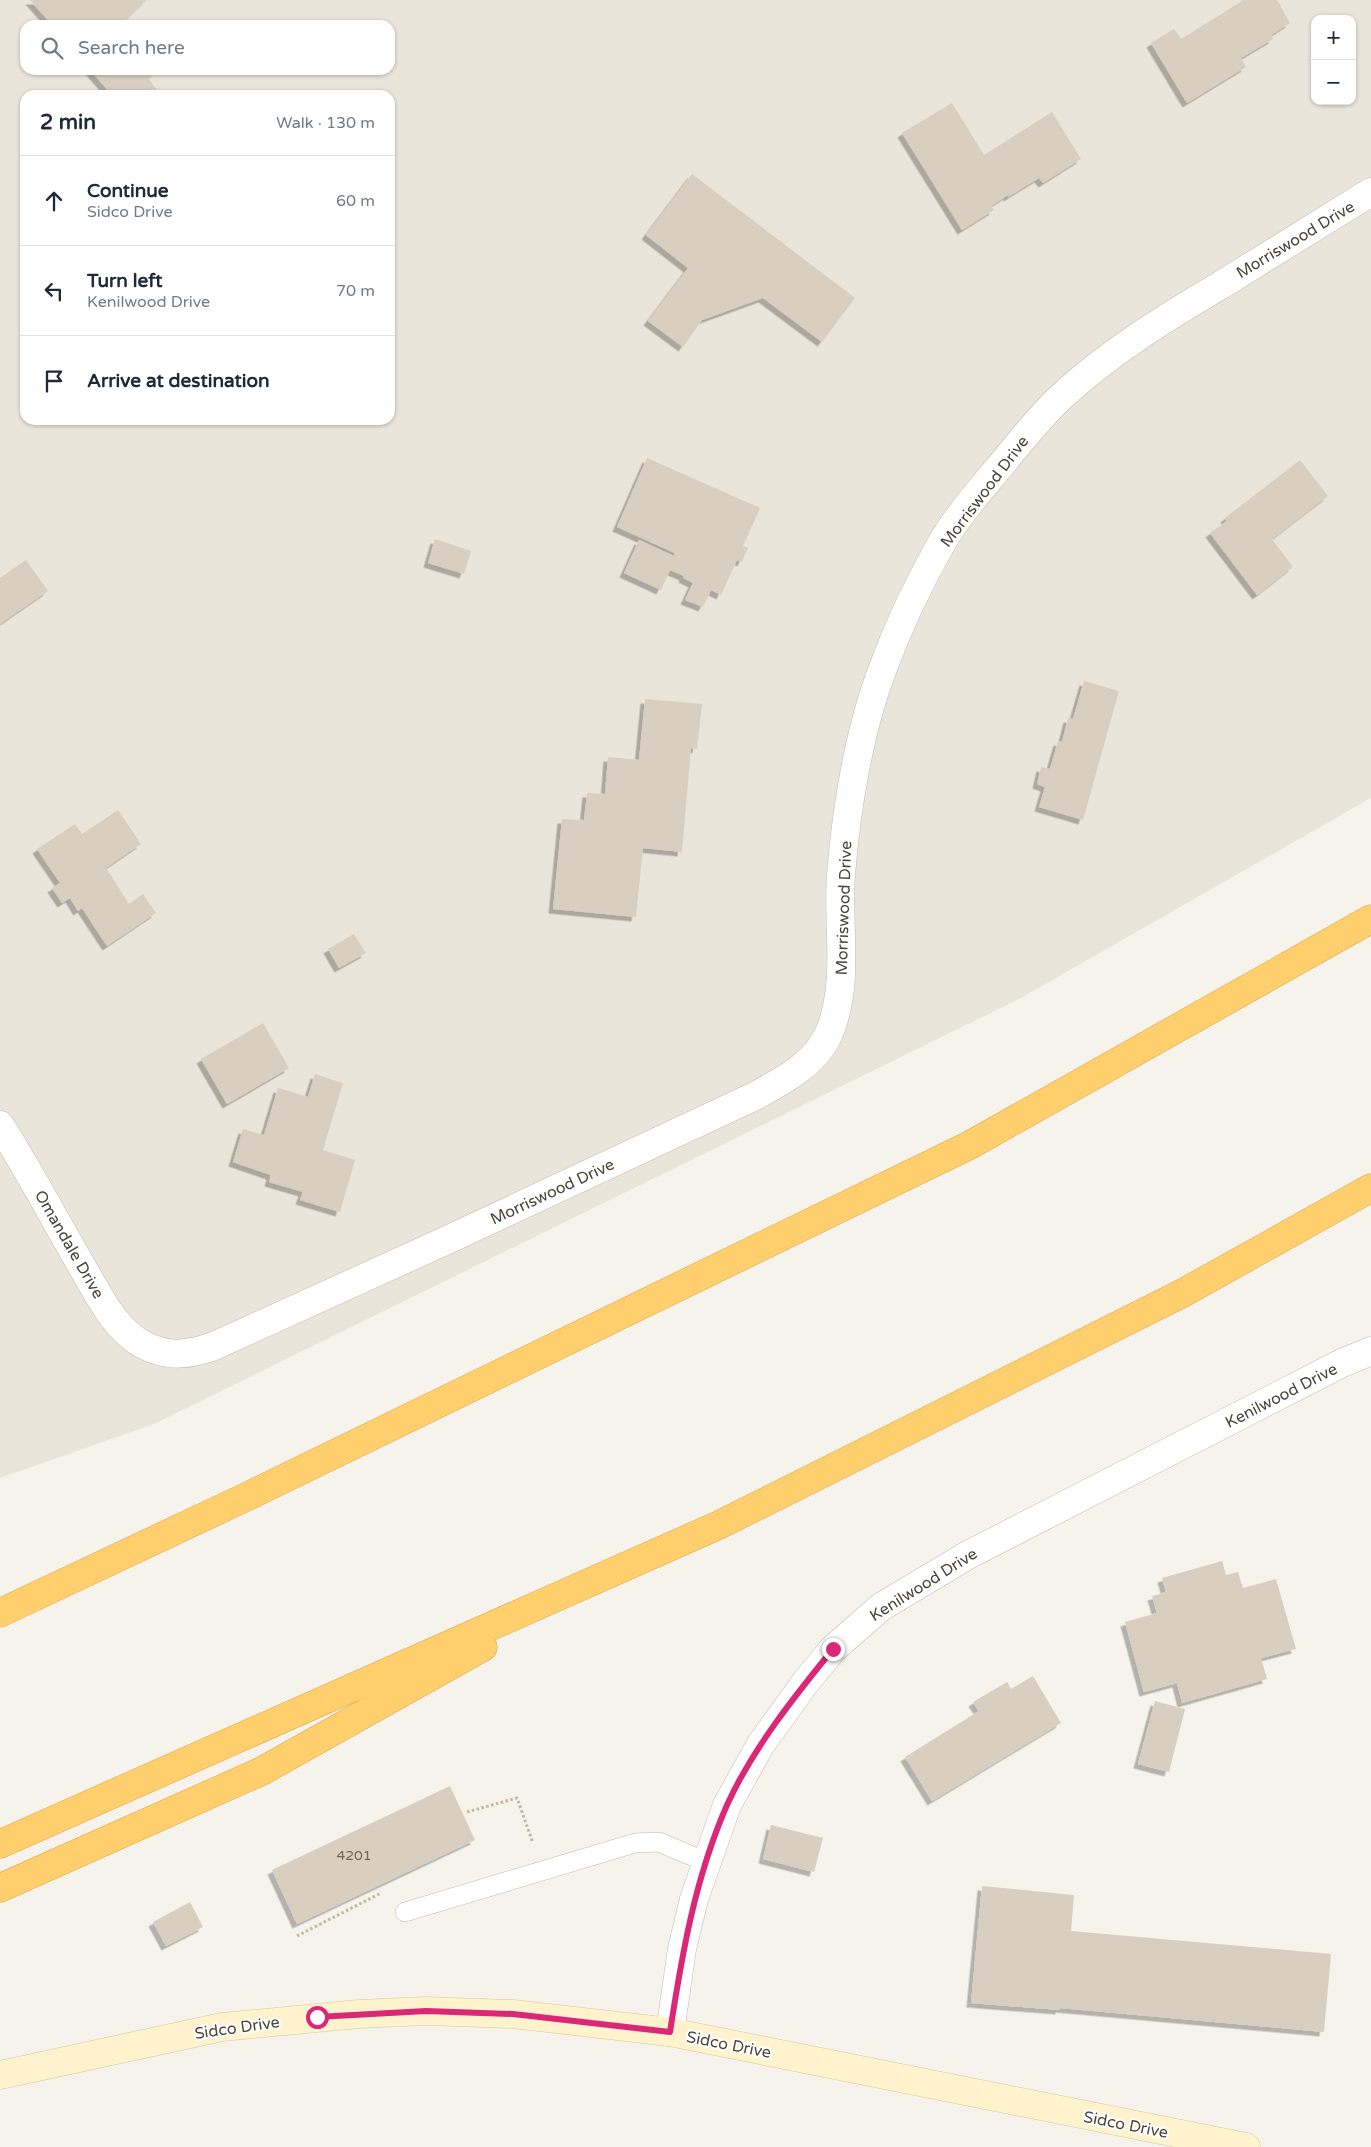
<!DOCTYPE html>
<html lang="en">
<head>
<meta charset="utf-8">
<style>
	:root { --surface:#fff; --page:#f2f2f3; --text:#1f2937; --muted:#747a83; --line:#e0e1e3 }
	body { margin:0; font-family:"Varela Round",sans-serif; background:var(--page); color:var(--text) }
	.controls { position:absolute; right:15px; top:15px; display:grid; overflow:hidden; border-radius:10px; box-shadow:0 1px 4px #0004 }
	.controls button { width:45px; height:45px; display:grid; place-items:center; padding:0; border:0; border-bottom:1px solid var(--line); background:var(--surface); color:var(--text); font:25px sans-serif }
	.stop { position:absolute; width:15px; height:15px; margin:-11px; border:4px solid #db2777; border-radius:50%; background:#fff }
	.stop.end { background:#db2777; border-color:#fff; box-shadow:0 1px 5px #0008 }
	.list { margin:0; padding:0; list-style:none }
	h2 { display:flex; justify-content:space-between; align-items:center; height:65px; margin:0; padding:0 20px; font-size:21px }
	h2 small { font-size:16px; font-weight:400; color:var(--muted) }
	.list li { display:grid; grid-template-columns:32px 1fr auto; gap:15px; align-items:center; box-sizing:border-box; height:90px; padding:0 20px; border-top:1px solid var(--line) }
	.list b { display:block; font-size:19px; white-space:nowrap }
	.list p { margin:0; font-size:16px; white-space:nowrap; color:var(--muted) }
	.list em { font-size:16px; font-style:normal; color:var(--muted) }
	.icon { flex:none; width:28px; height:28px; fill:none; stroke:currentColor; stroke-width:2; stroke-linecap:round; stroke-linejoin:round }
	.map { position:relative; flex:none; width:1371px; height:2147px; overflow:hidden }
	.search { position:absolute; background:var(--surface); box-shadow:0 1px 4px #0004; left:20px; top:20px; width:375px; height:55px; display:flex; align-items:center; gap:12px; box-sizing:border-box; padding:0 18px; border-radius:15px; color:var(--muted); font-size:19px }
	.panel { position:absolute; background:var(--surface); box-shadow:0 1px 4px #0004; left:20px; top:90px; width:375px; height:335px; border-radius:15px }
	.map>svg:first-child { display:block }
	.residential { fill:#eae5da; fill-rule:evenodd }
	.building { fill:#d8cfc1; filter:url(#shadow) }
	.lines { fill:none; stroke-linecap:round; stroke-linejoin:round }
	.service-casing { stroke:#c2bbae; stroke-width:20 }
	.minor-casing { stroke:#c2bbae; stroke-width:29 }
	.secondary-casing { stroke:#d6c79b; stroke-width:29 }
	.motorway-casing { stroke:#e0a43c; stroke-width:29 }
	.path { stroke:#c4b79f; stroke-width:3; stroke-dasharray:2.5 2.5; stroke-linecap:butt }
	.service { stroke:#fff; stroke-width:19 }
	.minor { stroke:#fff; stroke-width:28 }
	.secondary { stroke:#fff3cd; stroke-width:28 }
	.motorway { stroke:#ffcf6e; stroke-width:28 }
	.route { stroke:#db2777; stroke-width:6 }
	.labels { text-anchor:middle; stroke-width:4; stroke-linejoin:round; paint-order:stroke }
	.number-label { font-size:14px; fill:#6e675b }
	.street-label { font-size:16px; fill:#4b4439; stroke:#fff }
</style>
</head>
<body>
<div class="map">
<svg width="1371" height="2147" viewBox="0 0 1371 2147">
	<defs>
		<filter id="shadow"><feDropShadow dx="-4.5" dy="4.5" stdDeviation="0" flood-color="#0004"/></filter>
	</defs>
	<rect width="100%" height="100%" fill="#f6f3ec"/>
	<!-- residential -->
	<path class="residential" d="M0 0H1371V798L1021 998 154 1424 0 1478ZM1315 19H1352V101H1315ZM25 25H390V70H25ZM25 95H390V420H25Z"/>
	<!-- building -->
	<g class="building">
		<path d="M30 0H147L119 25H52Z"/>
		<path d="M1241 0H1277L1290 23 1271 35 1273 39 1241 58 1246 67 1187 103 1151 43 1174 29 1181 39 1242 1Z"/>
		<path d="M90 70H154L155 72 148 78 158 91 154 95H112Z"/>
		<path d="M952 103 984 155 1052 112 1081 159 1043 183 1039 178 1008 197V195L991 206 994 210 962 230 902 133Z"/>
		<path d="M692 174 855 298 822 342 763 298 702 320 683 347 648 321 688 268 646 235Z"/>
		<path d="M647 458 760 508 743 546 748 548 742 562 737 560 721 595 711 590 703 607 685 600 693 583 683 578 684 576 670 570 661 590 624 573 639 540 674 556 675 553 617 527Z"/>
		<path d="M1300 460 1328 496 1272 539 1293 567 1257 595 1210 533 1227 521 1225 518Z"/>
		<path d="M435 539 471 551 464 574 428 563Z"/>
		<path d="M26 560 48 591 0 624V578Z"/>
		<path d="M1084 681 1119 691 1083 820 1039 807 1045 787 1037 784 1041 767 1050 769 1058 741 1062 742 1068 718 1073 719Z"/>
		<path d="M645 699 702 704 697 749 691 748 682 852 643 848 636 917 553 909 562 819 584 820 587 793 605 794 608 757 639 760Z"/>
		<path d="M118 810 141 844 106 868 129 904 143 894 156 913 107 946 82 908 78 911 70 898 62 903 52 888 60 883 37 849 75 824 82 834Z"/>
		<path d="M354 934 366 953 339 968 328 949Z"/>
		<path d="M263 1023 289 1068 227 1104 201 1059Z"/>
		<path d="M315 1074 343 1083 323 1150 355 1160 340 1212 300 1200 303 1192 269 1182 271 1175 233 1162 243 1129 264 1135 278 1088 308 1097Z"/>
		<path d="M1222 1561 1226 1575 1238 1572 1243 1588 1276 1579 1296 1649 1261 1658 1267 1679 1182 1703 1177 1683 1144 1692 1125 1622 1157 1613 1152 1596 1166 1592 1162 1578Z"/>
		<path d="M1033 1676 1061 1723 932 1801 905 1757 979 1711 973 1702 1007 1682 1011 1689Z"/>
		<path d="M1155 1701 1185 1709 1169 1772 1138 1764Z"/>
		<path d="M450 1786 475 1840 297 1924 272 1870Z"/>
		<path d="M771 1825 823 1838 814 1872 763 1859Z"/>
		<path d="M982 1886 1074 1895 1071 1931 1331 1954 1324 2032 1060 2008V2010L971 2003Z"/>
		<path d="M190 1902 203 1927 166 1946 153 1922Z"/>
	</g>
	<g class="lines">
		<defs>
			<path id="service" d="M405 1912 635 1843 659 1842 706 1862"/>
			<g id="minor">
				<path d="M0 1125C29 1170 53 1217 80 1263 96 1290 113 1328 142 1344 167 1358 189 1355 214 1346L445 1241 755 1096C782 1081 816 1064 829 1033 850 983 837 927 841 875 846 810 859 730 883 668 898 627 918 585 940 546 955 519 976 495 996 471 1018 445 1038 418 1062 396 1110 352 1165 318 1221 285 1271 254 1321 223 1371 192"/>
				<path d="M670 2032 682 1949 694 1899 727 1805 761 1744 805 1683 833 1649 881 1607 968 1555 1342 1363 1371 1351"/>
			</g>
			<path id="secondary" d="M0 2075 222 2027 359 2014 426 2011 513 2014 670 2032 1246 2147"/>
			<g id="motorway">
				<path d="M0 1613 246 1497 970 1145 1371 919"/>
				<path d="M0 1844 719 1525 1181 1294 1371 1188"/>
				<path d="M0 1888 262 1771 483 1647"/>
			</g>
		</defs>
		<!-- service casing -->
		<use href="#service" class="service-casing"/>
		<!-- minor casing -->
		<use href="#minor" class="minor-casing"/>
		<!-- secondary casing -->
		<use href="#secondary" class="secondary-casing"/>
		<!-- motorway casing -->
		<use href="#motorway" class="motorway-casing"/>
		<!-- path -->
		<g class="path">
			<path d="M467 1812 517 1798 533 1843"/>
			<path d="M297 1936 381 1893"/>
		</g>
		<!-- service -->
		<use href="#service" class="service"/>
		<!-- minor -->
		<use href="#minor" class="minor"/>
		<!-- secondary -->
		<use href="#secondary" class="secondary"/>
		<!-- motorway -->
		<use href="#motorway" class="motorway"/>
	</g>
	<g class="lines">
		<!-- route -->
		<path class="route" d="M317 2017 426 2011 513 2014 670 2032C682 1954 695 1878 727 1805 753 1748 794 1697 833 1649"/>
	</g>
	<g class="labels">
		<!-- number labels -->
		<g class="number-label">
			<text x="354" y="1860">4201</text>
		</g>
		<!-- street labels -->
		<g class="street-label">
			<text transform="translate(1295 239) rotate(-31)" y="6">Morriswood Drive</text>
			<text transform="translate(984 491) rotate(-53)" y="6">Morriswood Drive</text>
			<text transform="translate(843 908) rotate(-88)" y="6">Morriswood Drive</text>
			<text transform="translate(552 1191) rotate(-25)" y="6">Morriswood Drive</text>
			<text transform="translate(70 1244) rotate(60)" y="6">Omandale Drive</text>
			<text transform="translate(1281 1395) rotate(-27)" y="6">Kenilwood Drive</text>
			<text transform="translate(923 1584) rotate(-32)" y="6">Kenilwood Drive</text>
			<text transform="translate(237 2027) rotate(-8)" y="6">Sidco Drive</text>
			<text transform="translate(729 2044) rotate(11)" y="6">Sidco Drive</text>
			<text transform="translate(1126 2124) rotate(11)" y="6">Sidco Drive</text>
		</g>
	</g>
</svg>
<div class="controls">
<button>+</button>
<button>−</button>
</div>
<div class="stop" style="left:317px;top:2017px"></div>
<div class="stop end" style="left:833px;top:1649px"></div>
<div class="search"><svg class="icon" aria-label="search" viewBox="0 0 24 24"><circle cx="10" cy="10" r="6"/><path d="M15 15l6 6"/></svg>Search here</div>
<section class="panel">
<h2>2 min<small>Walk · 130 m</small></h2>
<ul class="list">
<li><svg class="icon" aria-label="ahead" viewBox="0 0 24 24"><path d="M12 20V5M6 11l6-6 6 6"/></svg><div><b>Continue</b><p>Sidco Drive</p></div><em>60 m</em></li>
<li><svg class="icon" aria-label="left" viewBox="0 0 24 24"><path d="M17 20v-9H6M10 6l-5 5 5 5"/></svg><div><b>Turn left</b><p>Kenilwood Drive</p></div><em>70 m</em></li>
<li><svg class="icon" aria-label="arrive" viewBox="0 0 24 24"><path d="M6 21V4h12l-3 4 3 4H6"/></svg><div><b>Arrive at destination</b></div></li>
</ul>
</section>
</div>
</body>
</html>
